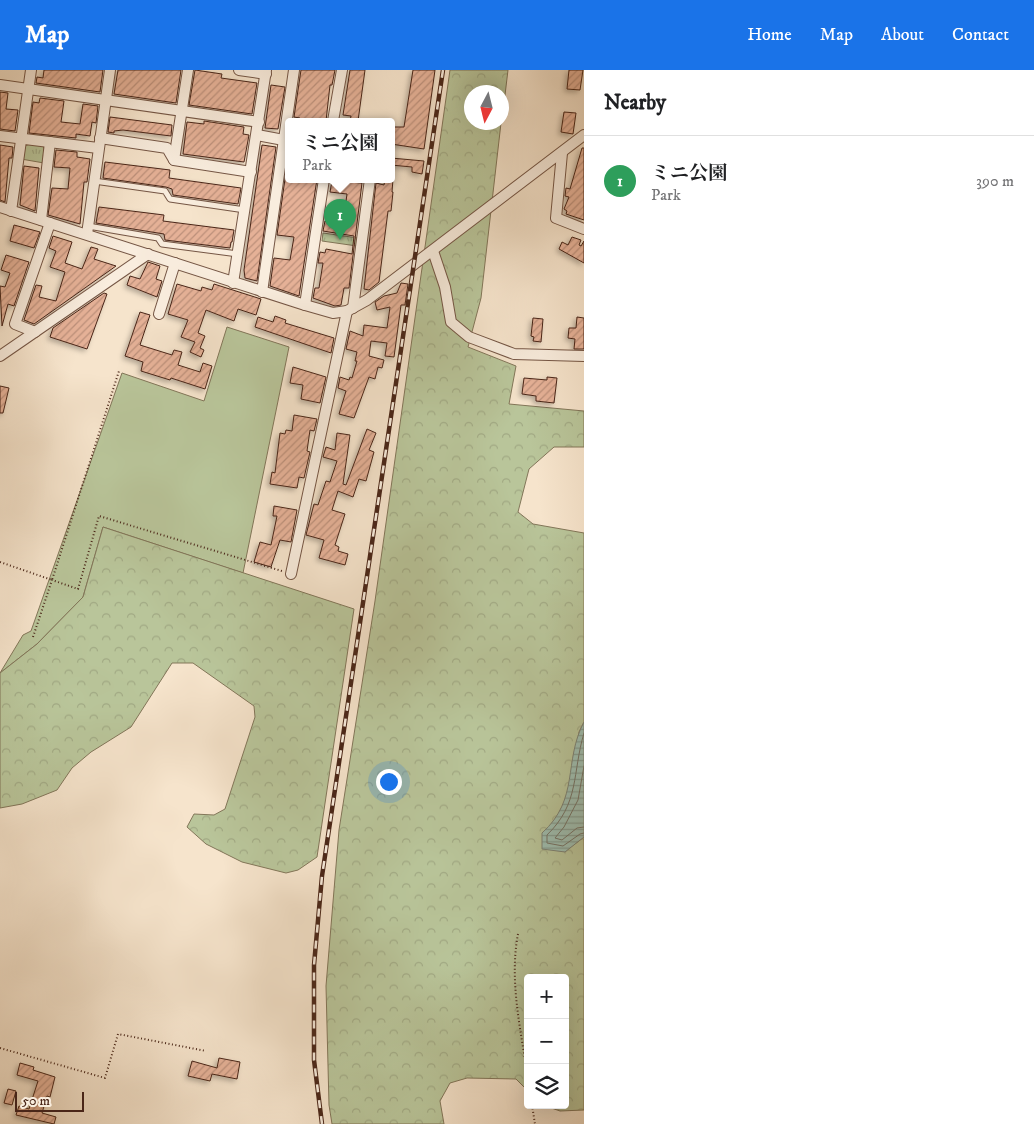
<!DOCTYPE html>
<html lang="en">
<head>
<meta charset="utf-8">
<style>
	:root { --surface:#fff; --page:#f2f2f2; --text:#202124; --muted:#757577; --line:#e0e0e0; --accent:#1a73e8 }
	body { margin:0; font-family:"IM FELL DW Pica","Noto Serif JP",serif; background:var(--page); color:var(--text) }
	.controls { position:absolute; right:15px; bottom:15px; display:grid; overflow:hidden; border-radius:5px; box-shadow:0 5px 20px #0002 }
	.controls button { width:45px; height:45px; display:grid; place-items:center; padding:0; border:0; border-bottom:1px solid var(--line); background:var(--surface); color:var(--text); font:25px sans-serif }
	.compass { position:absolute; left:464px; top:15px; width:45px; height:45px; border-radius:50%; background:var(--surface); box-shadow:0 5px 20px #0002; rotate:187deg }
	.scale { position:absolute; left:15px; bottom:12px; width:69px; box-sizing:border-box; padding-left:5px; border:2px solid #4a2618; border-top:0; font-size:14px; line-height:18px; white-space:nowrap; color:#4a2618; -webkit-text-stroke:4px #f9edde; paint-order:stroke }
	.you { position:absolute; left:388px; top:711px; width:18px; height:18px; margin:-12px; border:4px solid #fff; border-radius:50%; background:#1a73e8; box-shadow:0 0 0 8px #1a73e833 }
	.badge { display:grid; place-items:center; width:32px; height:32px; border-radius:50%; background:var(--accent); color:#fff; font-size:16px; font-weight:700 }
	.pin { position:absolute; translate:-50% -41px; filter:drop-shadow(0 1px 2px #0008) }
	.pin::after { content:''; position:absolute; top:26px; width:18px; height:15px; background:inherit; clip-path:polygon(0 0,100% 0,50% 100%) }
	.popup { position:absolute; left:285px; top:48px; width:110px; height:65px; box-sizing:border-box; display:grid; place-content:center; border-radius:5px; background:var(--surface); filter:drop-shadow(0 1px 4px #0005); font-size:16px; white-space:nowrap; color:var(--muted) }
	.popup b { font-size:19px; color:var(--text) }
	.popup::after { content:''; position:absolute; left:50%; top:100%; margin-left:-10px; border:10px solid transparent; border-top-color:var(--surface) }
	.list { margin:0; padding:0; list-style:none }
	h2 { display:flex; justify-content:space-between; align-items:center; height:65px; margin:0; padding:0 20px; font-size:21px }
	h2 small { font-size:16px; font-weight:400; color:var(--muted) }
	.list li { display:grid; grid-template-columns:32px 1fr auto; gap:15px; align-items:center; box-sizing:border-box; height:90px; padding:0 20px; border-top:1px solid var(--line) }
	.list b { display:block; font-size:19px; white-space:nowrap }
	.list p { margin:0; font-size:16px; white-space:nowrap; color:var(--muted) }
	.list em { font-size:16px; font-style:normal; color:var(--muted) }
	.icon { flex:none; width:28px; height:28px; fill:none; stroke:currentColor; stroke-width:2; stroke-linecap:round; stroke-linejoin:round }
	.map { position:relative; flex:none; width:584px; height:1054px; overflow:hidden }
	header { display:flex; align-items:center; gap:30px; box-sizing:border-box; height:70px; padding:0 25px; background:var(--accent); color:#fff }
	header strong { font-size:24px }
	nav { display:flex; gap:28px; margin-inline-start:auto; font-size:18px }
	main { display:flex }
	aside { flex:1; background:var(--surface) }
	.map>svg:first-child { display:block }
	.green { fill:#b9c59a; stroke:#827659 }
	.forest { fill:url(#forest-crowns); stroke:#827659 }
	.park { fill:url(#park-tufts); stroke:#827659 }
	.water { fill:url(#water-rules); stroke:#7c8274 }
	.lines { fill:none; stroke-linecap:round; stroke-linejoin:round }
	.shore { stroke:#747265; stroke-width:1 }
	.building { fill:url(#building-hatch); stroke:#4a2618; filter:url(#shadow) }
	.lane-casing { stroke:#755645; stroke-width:7 }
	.street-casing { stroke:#755645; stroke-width:12 }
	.path { stroke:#4a2618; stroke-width:2; stroke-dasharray:1 2.5; stroke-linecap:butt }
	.lane { stroke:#f9edde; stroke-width:5 }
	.street { stroke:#f9edde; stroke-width:10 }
	.rail-casing { stroke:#4a2618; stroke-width:4.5 }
	.rail { stroke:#f9edde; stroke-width:2.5; stroke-dasharray:8; stroke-linecap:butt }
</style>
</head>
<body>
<header>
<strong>Map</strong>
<nav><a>Home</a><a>Map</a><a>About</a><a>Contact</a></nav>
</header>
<main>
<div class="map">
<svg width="584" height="1054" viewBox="0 0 584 1054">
	<defs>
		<pattern id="forest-crowns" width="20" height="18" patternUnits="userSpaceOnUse" patternTransform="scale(1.25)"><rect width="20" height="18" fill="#b9c59a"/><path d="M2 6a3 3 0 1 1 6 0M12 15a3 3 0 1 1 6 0" fill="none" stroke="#a1a984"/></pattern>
		<pattern id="park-tufts" width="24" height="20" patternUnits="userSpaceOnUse" patternTransform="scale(1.25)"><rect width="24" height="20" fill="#b9c59a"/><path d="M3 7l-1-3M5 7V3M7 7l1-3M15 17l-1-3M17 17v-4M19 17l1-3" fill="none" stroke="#a1a984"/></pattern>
		<pattern id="water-rules" width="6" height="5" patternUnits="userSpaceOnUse" patternTransform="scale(1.25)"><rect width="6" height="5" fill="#9ebfb2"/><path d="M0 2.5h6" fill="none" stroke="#839b90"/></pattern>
		<pattern id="building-hatch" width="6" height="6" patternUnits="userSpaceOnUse" patternTransform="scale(1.25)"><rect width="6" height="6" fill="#e5b197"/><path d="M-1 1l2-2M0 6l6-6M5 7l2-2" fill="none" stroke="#bc907a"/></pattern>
		<filter id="shadow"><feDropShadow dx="-2.5" dy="2.5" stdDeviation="2.5" flood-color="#0004"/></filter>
	</defs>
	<rect width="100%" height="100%" fill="#f6e4cc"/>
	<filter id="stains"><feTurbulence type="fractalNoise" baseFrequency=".004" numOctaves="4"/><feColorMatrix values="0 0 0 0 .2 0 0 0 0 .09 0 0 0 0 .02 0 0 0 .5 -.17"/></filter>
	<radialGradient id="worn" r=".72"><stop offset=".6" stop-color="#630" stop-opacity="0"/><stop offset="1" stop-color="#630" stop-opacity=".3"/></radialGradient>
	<!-- green -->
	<path class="green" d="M227 257 289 277 243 503 103 457 83 527 37 574 0 603 23 565 31 561 122 303 204 331Z"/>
	<!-- forest -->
	<g class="forest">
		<path d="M450 0H508L502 50V22H472V52L501 53 481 228 468 277 516 296 509 334 584 341V377H554L529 399 518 442 533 454 584 463V652L579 662 568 725 554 752 564 782 584 767V1040L560 1041 543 1035H565V908H528V1021L516 1009 467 1008 450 1013 440 1031 444 1054H332L329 1035 326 916 339 760 375 531Z"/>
		<path d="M103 457 354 539 317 787 298 800 286 803 242 792 206 774 187 757 194 744 214 745 225 739 255 647 254 636 193 593H172L131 657 91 682 72 698 57 720 22 734 0 738V603L37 574 83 527Z"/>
	</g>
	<!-- park -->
	<g class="park">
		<path d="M30 74 43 76 45 80 44 93 21 89 22 77Z"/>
		<path d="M323 163 358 168 357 176 322 171Z"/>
	</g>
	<!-- water -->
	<path class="water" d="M584 652V767L565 782 542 779V763C580 729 563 691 584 652Z"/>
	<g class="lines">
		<!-- shore -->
		<g class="shore">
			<path d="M584 663C572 703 580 733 547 765V773L563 776 580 764 584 763"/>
			<path d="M584 696 578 730 564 757 555 768 562 770 577 758 584 757"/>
		</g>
	</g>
	<!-- building -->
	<g class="building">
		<path d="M44 0H103L100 22 36 13 37 7 43 8Z"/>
		<path d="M118 0H181L176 33 114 24Z"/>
		<path d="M195 0 222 4 221 8 257 13 252 44 189 35Z"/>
		<path d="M301 0H335L332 15H330L326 51 310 49 309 51H300V48L294 47Z"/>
		<path d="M350 0H365L358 51H350L351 46 343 45Z"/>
		<path d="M413 0H435L424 79 391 74V57H404Z"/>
		<path d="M569 0H583L580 20 567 19Z"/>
		<path d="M271 15 285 17 278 59 265 58Z"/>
		<path d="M0 22 8 23 6 39 18 40 15 61 0 59Z"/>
		<path d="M40 28 64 31 61 52 80 54 83 34 98 36 96 53 92 52 90 66 76 64V68L29 63 33 32 39 33Z"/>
		<path d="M564 42 576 43 573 64 561 62Z"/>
		<path d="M110 47 172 55 171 66 123 60 114 61V63L108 62Z"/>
		<path d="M204 51 244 57 243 64 249 65 244 92 183 84 187 52 204 54Z"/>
		<path d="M0 75 13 77 12 88H9L5 132 0 130Z"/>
		<path d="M262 75 276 77 257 211 245 208 244 200Z"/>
		<path d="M582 78H584V150L566 144 567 141 564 139 569 127 565 126 566 118 570 119Z"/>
		<path d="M56 80 77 82V87L90 89 87 112H84L80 154 48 145 52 118 68 119 70 98 54 97Z"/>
		<path d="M288 88 289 109H317L299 226 270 216 274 188 290 190 294 167 277 165Z"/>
		<path d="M391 88 424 91 422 104 412 102V97L391 95Z"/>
		<path d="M105 92 170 100 169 108 241 118 238 134 173 125 172 119 166 117 103 108Z"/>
		<path d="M24 96 39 98 35 141 20 135Z"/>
		<path d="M385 109H393L392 122H393L391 141H388L379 212 369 220 364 219 376 113 384 115Z"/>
		<path d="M332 111 362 113 349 218H344L341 235 335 236 313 228 315 218H319L323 193H318L320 182 325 183 326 179 352 184 354 166 323 161 325 151 343 153 347 124 330 122Z"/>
		<path d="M99 137 164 145 163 151 234 160 232 172H231L230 178 165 170 164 164 96 153Z"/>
		<path d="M14 155 40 162 34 178 10 171Z"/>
		<path d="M53 166 72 172 65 193 82 199 91 177 98 179 94 189 116 196 34 254 24 250 36 215 42 216 39 227 56 231 65 202 50 197 56 181 49 178Z"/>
		<path d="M572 167 581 170 579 175 581 176 584 171V193L559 179 562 172 568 175Z"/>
		<path d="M6 185 29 192 14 236 8 234 2 256 0 216 5 217 10 203 1 200Z"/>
		<path d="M148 192 160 196 156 209 162 211 157 227 127 215 130 206 140 209Z"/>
		<path d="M401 213 408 214 405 235H401L394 287 385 286 387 273 371 271 369 286 384 290 382 298 378 297 375 309 369 307 354 348 339 344 346 321 338 318 340 307 349 310 350 307 352 308 357 291H355L357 282 346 279 350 261 363 266 364 255 387 258 390 237 377 240 375 232 384 226 397 223Z"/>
		<path d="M177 214 201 221 202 217 212 220 214 214 261 229 256 245 238 239 234 251 206 240 198 263 205 266 200 278 204 280 201 287 190 282 195 272 181 267 188 250 168 244Z"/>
		<path d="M104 223 107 224 87 279 50 267 53 258Z"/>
		<path d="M140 242 150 245 140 275 172 285 174 280 182 282 178 295 200 302 203 293 212 296 205 319 171 308 170 310 141 301 143 292 125 286Z"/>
		<path d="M275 246 286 250 285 253 334 268 331 283 255 257 258 247 273 252Z"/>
		<path d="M577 247 584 248V279H574L575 269 568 268 569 258H576Z"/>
		<path d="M533 248 543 249 541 272 533 271 534 267 531 266Z"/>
		<path d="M293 297 326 307 320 333 301 329 303 315 290 313Z"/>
		<path d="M547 307 557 308 554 333 536 331V326L522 324 524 308 547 310Z"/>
		<path d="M0 316 9 318 3 343H0Z"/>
		<path d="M294 345 317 349 314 361 310 360 307 381 310 382 304 408 299 407 297 418 270 414 272 402 275 403 280 363 285 364 286 360 292 361Z"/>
		<path d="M367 359 376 363 369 380 374 382 366 411 359 409 353 427 338 421 332 440 345 444 335 475 339 477 338 481 348 484 345 495 319 488 324 470 306 465 314 434 318 435 326 411 330 412 337 391 323 387 326 377 335 380 337 363 350 365 343 414 346 415Z"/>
		<path d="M274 436 297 440 291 472 280 470 271 497 254 492 260 472 271 475 277 446H273Z"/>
		<path d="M219 988 240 992 237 1009 212 1004 210 1011 188 1006 192 991 217 998Z"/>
		<path d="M20 993 34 997 33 1000 55 1007 50 1027 47 1026 42 1043 56 1047 54 1054 16 1045 19 1036 29 1039 38 1011 17 1005Z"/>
		<path d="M8 1019 16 1021 12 1035 4 1033Z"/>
	</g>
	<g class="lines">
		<defs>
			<g id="lane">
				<path d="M94 111 165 121 170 129 245 140"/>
				<path d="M88 156 158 168 162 174 238 184"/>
			</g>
			<g id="street">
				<path d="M239 0 266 4"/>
				<path d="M0 15 259 52"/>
				<path d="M333 51 342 0"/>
				<path d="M257 65 289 71"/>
				<path d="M0 66 98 78"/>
				<path d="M100 68 167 78 174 90 251 102"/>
				<path d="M562 83 556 148 584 159"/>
				<path d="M174 90 188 0"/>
				<path d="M0 137 305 235 333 243 347 241 367 230 584 65"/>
				<path d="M11 141 31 0"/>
				<path d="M41 150 50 72"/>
				<path d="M87 164 110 0"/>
				<path d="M433 181 445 217 451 252 469 267 514 284 584 286"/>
				<path d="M233 213 266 0"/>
				<path d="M262 222 294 0"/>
				<path d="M305 235 324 109"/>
				<path d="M353 238 370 109"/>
				<path d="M159 244 175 193"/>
				<path d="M35 262 15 254 50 153"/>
				<path d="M0 286 148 184"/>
				<path d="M291 504 347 241"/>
			</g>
		</defs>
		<!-- lane casing -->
		<use href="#lane" class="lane-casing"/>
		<!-- street casing -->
		<use href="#street" class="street-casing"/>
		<!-- path -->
		<g class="path">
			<path d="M0 492 52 510 119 301"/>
			<path d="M33 567 52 510 78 519 99 446 282 501"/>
			<path d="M518 864C509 911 521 961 528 1008"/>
			<path d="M0 978 105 1008 118 964 206 981"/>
			<path d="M532 1035 535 1054"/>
		</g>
		<!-- lane -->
		<use href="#lane" class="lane"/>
		<!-- street -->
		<use href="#street" class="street"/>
		<defs>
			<path id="rail" d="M322 1054 314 990V895L322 806 443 0"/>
		</defs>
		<!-- rail casing -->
		<use href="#rail" class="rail-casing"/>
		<!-- rail -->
		<use href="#rail" class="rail"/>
	</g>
	<rect width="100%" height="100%" filter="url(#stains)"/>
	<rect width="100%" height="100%" fill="url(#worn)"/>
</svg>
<div class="controls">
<button>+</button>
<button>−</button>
<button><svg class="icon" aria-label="layers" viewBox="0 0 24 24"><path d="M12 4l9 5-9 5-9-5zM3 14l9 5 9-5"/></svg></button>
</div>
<svg class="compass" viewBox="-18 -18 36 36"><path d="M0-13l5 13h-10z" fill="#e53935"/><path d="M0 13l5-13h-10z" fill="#757577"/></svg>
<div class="scale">50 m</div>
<div class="you"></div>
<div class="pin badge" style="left:340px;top:170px;background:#2e9e5b">1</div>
<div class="popup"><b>ミニ公園</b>Park</div>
</div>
<aside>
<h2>Nearby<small></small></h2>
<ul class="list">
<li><span class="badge" style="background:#2e9e5b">1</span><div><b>ミニ公園</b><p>Park</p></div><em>390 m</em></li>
</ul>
</aside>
</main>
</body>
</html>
